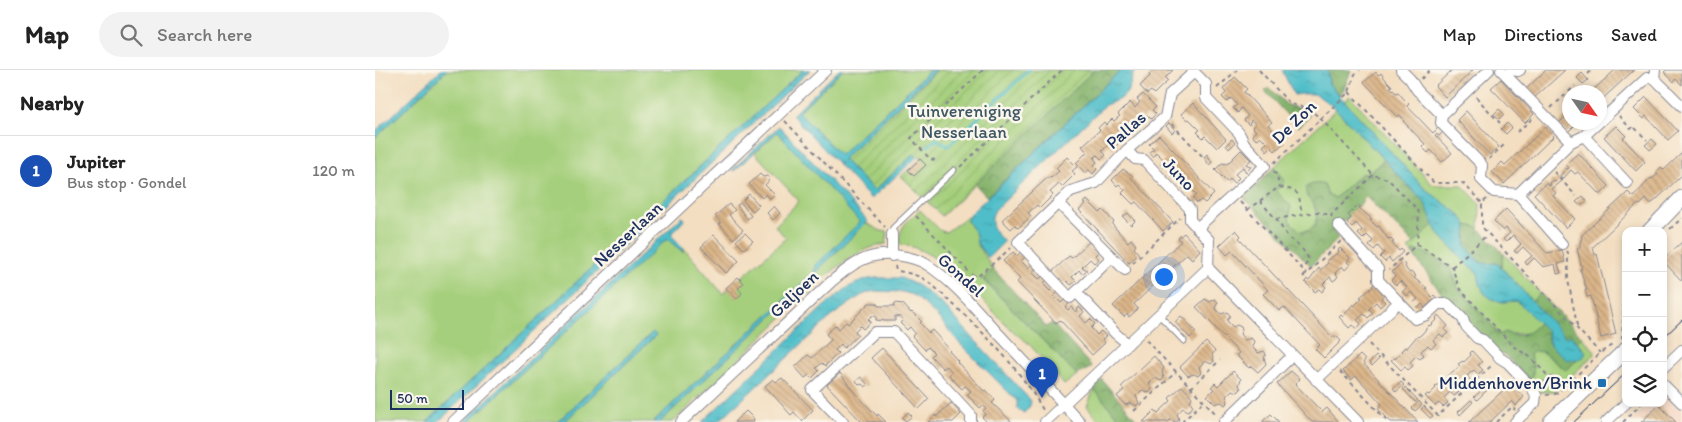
<!DOCTYPE html>
<html lang="en">
<head>
<meta charset="utf-8">
<style>
	:root { --surface:#fff; --page:#f2f2f2; --text:#222; --muted:#767676; --line:#e0e0e0; --accent:#1f6fb2 }
	body { margin:0; font-family:Itim,sans-serif; background:var(--page); color:var(--text) }
	.controls { position:absolute; right:15px; bottom:15px; display:grid; overflow:hidden; border-radius:10px; box-shadow:0 2px 8px #0003 }
	.controls button { width:45px; height:45px; display:grid; place-items:center; padding:0; border:0; border-bottom:1px solid var(--line); background:var(--surface); color:var(--text); font:25px sans-serif }
	.compass { position:absolute; left:1187px; top:15px; width:45px; height:45px; border-radius:50%; background:var(--surface); box-shadow:0 2px 8px #0003; rotate:124deg }
	.scale { position:absolute; left:15px; bottom:12px; width:74px; box-sizing:border-box; padding-left:5px; border:2px solid #1b2f5e; border-top:0; font-size:14px; line-height:18px; white-space:nowrap; color:#1b2f5e; -webkit-text-stroke:4px #fbf7ec; paint-order:stroke }
	.you { position:absolute; left:788px; top:206px; width:18px; height:18px; margin:-12px; border:4px solid #fff; border-radius:50%; background:#1a73e8; box-shadow:0 0 0 8px #1a73e833 }
	.badge { display:grid; place-items:center; width:32px; height:32px; border-radius:50%; background:var(--accent); color:#fff; font-size:16px; font-weight:700 }
	.pin { position:absolute; translate:-50% -41px; filter:drop-shadow(0 1px 2px #0008) }
	.pin::after { content:''; position:absolute; top:26px; width:18px; height:15px; background:inherit; clip-path:polygon(0 0,100% 0,50% 100%) }
	.list { margin:0; padding:0; list-style:none }
	h2 { display:flex; justify-content:space-between; align-items:center; height:65px; margin:0; padding:0 20px; font-size:21px }
	h2 small { font-size:16px; font-weight:400; color:var(--muted) }
	.list li { display:grid; grid-template-columns:32px 1fr auto; gap:15px; align-items:center; box-sizing:border-box; height:70px; padding:0 20px; border-top:1px solid var(--line) }
	.list b { display:block; font-size:19px; white-space:nowrap }
	.list p { margin:0; font-size:16px; white-space:nowrap; color:var(--muted) }
	.list em { font-size:16px; font-style:normal; color:var(--muted) }
	.icon { flex:none; width:28px; height:28px; fill:none; stroke:currentColor; stroke-width:2; stroke-linecap:round; stroke-linejoin:round }
	.map { position:relative; flex:none; width:1307px; height:352px; overflow:hidden }
	header { display:flex; align-items:center; gap:30px; box-sizing:border-box; height:70px; padding:0 25px; background:var(--surface); border-bottom:1px solid var(--line) }
	header strong { font-size:24px }
	nav { display:flex; gap:28px; margin-inline-start:auto; font-size:18px }
	.search { width:350px; height:45px; background:var(--page); display:flex; align-items:center; gap:12px; box-sizing:border-box; padding:0 18px; border-radius:28px; color:var(--muted); font-size:19px }
	main { display:flex }
	aside { flex:1; background:var(--surface) }
	.map>svg:first-child { display:block }
	.built { fill:#f4d3c0 }
	.green { fill:#a5cf7b; stroke:#607f6c }
	.forest { fill:url(#forest-crowns); stroke:#507064 }
	.garden { fill:url(#garden-furrows); stroke:#607f6c }
	.water { fill:url(#water-ripples); stroke:#367694 }
	.lines { fill:none; stroke-linecap:round; stroke-linejoin:round }
	.stream { stroke:#50bec9; stroke-width:3 }
	.building { fill:url(#building-back-hatch) }
	.lane-casing { stroke:#878690; stroke-width:7 }
	.street-casing { stroke:#878690; stroke-width:12 }
	.secondary-casing { stroke:#878690; stroke-width:17 }
	.path { stroke:#878690; stroke-width:2; stroke-dasharray:4 4; stroke-linecap:butt }
	.lane { stroke:#fff; stroke-width:5 }
	.street { stroke:#fff; stroke-width:10 }
	.secondary { stroke:#fff; stroke-width:15 }
	.tram { stroke:#1b2f5e; stroke-width:1 }
	.poi-dot { fill:#1f6fb2; stroke:#fbf7ec; stroke-width:2 }
	.labels { text-anchor:middle; stroke-width:5; stroke-linejoin:round; paint-order:stroke }
	.park-label { font-size:18px; fill:#3e5765; stroke:#fbf7ec }
	.street-label { font-size:18px; fill:#1b2f5e; stroke:#fbf7ec }
	.poi-label { font-size:18px; fill:#1b2f5e; stroke:#fbf7ec; text-anchor:end }
</style>
</head>
<body>
<header>
<strong>Map</strong>
<div class="search"><svg class="icon" aria-label="search" viewBox="0 0 24 24"><circle cx="10" cy="10" r="6"/><path d="M15 15l6 6"/></svg>Search here</div>
<nav><a>Map</a><a>Directions</a><a>Saved</a></nav>
</header>
<main>
<aside>
<h2>Nearby<small></small></h2>
<ul class="list">
<li><span class="badge" style="background:#1a4fb4">1</span><div><b>Jupiter</b><p>Bus stop · Gondel</p></div><em>120 m</em></li>
</ul>
</aside>
<div class="map">
<svg width="1307" height="352" viewBox="0 0 1307 352">
	<defs>
		<pattern id="forest-crowns" width="20" height="18" patternUnits="userSpaceOnUse" patternTransform="scale(1.25)"><rect width="20" height="18" fill="#84b26b"/><path d="M2 6a3 3 0 1 1 6 0M12 15a3 3 0 1 1 6 0" fill="none" stroke="#6b915b"/></pattern>
		<pattern id="garden-furrows" width="10" height="10" patternUnits="userSpaceOnUse" patternTransform="scale(1.25)"><rect width="10" height="10" fill="#a5cf7b"/><path d="M-1 1l2-2M0 10L10 0M9 11l2-2" fill="none" stroke="#8db26d"/></pattern>
		<pattern id="water-ripples" width="26" height="14" patternUnits="userSpaceOnUse" patternTransform="scale(1.25)"><rect width="26" height="14" fill="#50bec9"/><path d="M2 4q2-2 4 0t4 0M15 11q2-2 4 0t4 0" fill="none" stroke="#429ba6"/></pattern>
		<pattern id="building-back-hatch" width="6" height="6" patternUnits="userSpaceOnUse" patternTransform="scale(1.25)"><rect width="6" height="6" fill="#dcb689"/><path d="M-1 5l2 2M0 0l6 6M5-1l2 2" fill="none" stroke="#b29473"/></pattern>
	</defs>
	<rect width="100%" height="100%" fill="#fbf7ec"/>
	<filter id="ink" filterUnits="userSpaceOnUse"><feTurbulence type="fractalNoise" baseFrequency=".02" numOctaves="2"/><feDisplacementMap in="SourceGraphic" scale="10" xChannelSelector="R" yChannelSelector="G"/><feConvolveMatrix kernelMatrix="1 2 1 2 8 2 1 2 1" color-interpolation-filters="sRGB"/></filter>
	<filter id="wash" filterUnits="userSpaceOnUse"><feTurbulence type="fractalNoise" baseFrequency=".0096" numOctaves="4" result="noise"/><feDisplacementMap in="SourceGraphic" scale="20" xChannelSelector="R" yChannelSelector="G"/><feGaussianBlur stdDeviation="1.12" result="paint"/><feColorMatrix in="noise" values="0 0 0 0 0 0 0 0 0 0 0 0 0 0 0 0 0 1.4 0 .05"/><feComposite in="paint" operator="in"/></filter>
	<g filter="url(#wash)">
		<rect width="100%" height="100%" fill="#f3dec1"/>
		<!-- built -->
		<path class="built" d="M1289 323 1307 341V352H1257L1277 333H1288Z"/>
		<!-- green -->
		<g class="green">
			<path d="M72 0H428L52 352H0V68Z"/>
			<path d="M468 0H555L465 85 423 42Z"/>
			<path d="M975 26 1058 115H1087L1105 134 1104 158 1092 155 1085 145 1049 118 969 31Z"/>
			<path d="M961 39 1009 90 995 102 986 104 960 128 953 125 949 115 931 126C941 135 943 144 940 156L933 161H925L914 150 915 138 901 121 909 112 899 97Z"/>
			<path d="M402 62 486 152 441 195 439 202 278 352H189L281 265 278 262 182 352H93L292 168 308 182V177L348 224 411 168 400 156 424 131 380 83Z"/>
			<path d="M545 140 566 161 571 162 593 146 592 151 601 164 602 174 618 199 608 210 702 305 689 315C677 301 666 287 654 274 648 268 641 265 636 259 610 235 562 175 525 175 523 156 533 151 545 140Z"/>
			<path d="M491 153 506 161 513 162 511 174C487 177 470 192 451 206L298 352H285L439 206 446 197Z"/>
			<path d="M1059 154 1062 162 1091 193 1103 203 1105 214 1127 232 1141 231 1145 234 1164 253 1154 263 1125 265 1083 218 1076 198 1042 181 1036 182 1033 179Z"/>
			<path d="M1129 184 1165 223 1157 231 1126 197Z"/>
			<path d="M1207 267 1220 281 1219 285 1180 321 1165 322 1154 310C1161 301 1158 295 1155 285L1159 281 1167 282 1191 300 1211 282 1202 272Z"/>
			<path d="M719 319 747 352H725L712 336Z"/>
		</g>
		<!-- forest -->
		<g class="forest">
			<path d="M719 0H746L612 127 600 114Z"/>
			<path d="M951 0H976L969 19 965 25 954 14 953 3Z"/>
			<path d="M894 18 912 35 933 41 934 47 923 57 890 21Z"/>
			<path d="M1009 90 1050 133 1059 154 1039 174 991 127C985 133 981 143 974 147 967 153 962 151 958 160L963 169 936 196 869 128 899 97 910 112 901 121 916 136 914 150 925 161H933L940 156C941 151 943 145 941 139 938 130 929 128 931 117 936 114 943 112 949 115L953 125 960 128 986 104 995 102Z"/>
			<path d="M1092 155 1104 158 1129 184 1126 197 1121 193C1103 196 1101 189 1091 176Z"/>
			<path d="M1042 181 1049 182 1076 198 1083 218 1125 265 1130 262C1145 269 1154 264 1164 253L1172 261 1173 272 1192 290 1203 289 1191 300 1168 282 1159 281 1155 285C1158 295 1161 301 1154 310L1130 285 1125 284 1070 228 1036 182Z"/>
			<path d="M618 199 671 257 677 253 717 297 702 305 608 209Z"/>
			<path d="M1165 223 1207 267 1202 272 1198 267 1191 268 1157 231Z"/>
			<path d="M727 309V310L764 352H747L719 319Z"/>
		</g>
		<!-- garden -->
		<path class="garden" d="M561 0H719L567 146 526 106 548 86 542 87 539 84 499 121 468 89Z"/>
		<!-- water -->
		<g class="water">
			<path d="M66 0H72L0 68V62Z"/>
			<path d="M428 0H435L63 352H52Z"/>
			<path d="M464 0H468L423 42 465 85 555 0H560L468 89 499 121 539 84 542 87 496 129 417 45Z"/>
			<path d="M746 0H761C757 5 757 9 755 15 752 28 741 31 730 35L620 140C612 153 620 162 629 172L613 188 602 173 601 164 592 151 593 146Z"/>
			<path d="M907 0H951L953 2 954 14 1049 118 1085 145 1091 153 1092 157 1090 172 1091 176 1104 192 1113 194 1121 193 1126 197 1191 268 1195 265 1211 282 1209 287 1204 289 1192 290 1175 275 1172 261 1145 234 1141 231 1127 232 1117 229 1109 223 1105 214 1103 203 1091 193 1062 162 1050 133 959 37C939 24 944 22 919 25Z"/>
			<path d="M404 56 493 151 446 197 439 206 285 352H278L439 202 441 195 485 152 402 62 359 101 357 100Z"/>
			<path d="M307 147 310 149 296 165 308 177V182L292 169 93 352H88Z"/>
			<path d="M501 208H526L542 215 566 233 656 331 655 336 649 343 642 339V331L586 275 562 246 547 232 538 225 528 222 499 221 487 225 458 245 343 352H327L448 237 472 218 488 210Z"/>
			<path d="M278 262 281 265 189 352H182Z"/>
		</g>
		<g class="lines">
			<!-- stream -->
			<path class="stream" d="M553 76 562 69 573 76 654 0"/>
		</g>
		<g id="blocks">
			<!-- building -->
			<g class="building">
				<path d="M779 0H798L790 8 793 11 786 17 779 24 776 21 772 24 765 16 775 6 774 4Z"/>
				<path d="M1077 0H1098L1070 27 1060 16Z"/>
				<path d="M1171 0H1190L1159 28 1151 19Z"/>
				<path d="M1240 0H1259L1224 32V22H1216Z"/>
				<path d="M1291 0H1307V15L1301 9 1299 12 1289 2Z"/>
				<path d="M1001 2 1004 5 1006 3 1011 10 1017 16 1015 17 1021 23 1023 22 1028 28 1034 34 1032 36 1058 63 1063 58 1068 62 1064 66 1061 64 1060 65 1077 83 1067 92 1056 80 1053 83 1047 77 1050 74 1028 51 1029 50 1025 45 1022 47 989 12Z"/>
				<path d="M1207 3 1213 10 1208 14 1202 8Z"/>
				<path d="M860 7 872 19 869 22 897 52 893 55 910 72 900 81 896 77 892 81 888 76 892 73 885 66 881 70 877 65 881 61 877 57 881 54 876 50 874 55 869 50 873 46 866 38 863 43 858 38 862 35 859 31 856 28 852 32 847 27 851 23 848 19Z"/>
				<path d="M1126 9 1159 44 1150 53 1116 18Z"/>
				<path d="M768 24 781 37 777 40 781 44 776 49 772 45 768 48 765 45 762 48 766 52 761 56 757 52 751 59 754 63 752 65 749 67 746 63 739 70 743 74 738 78 734 74 727 81 731 85 726 89 722 85 719 88 722 92 719 95 722 99 718 104 714 100 710 103 701 93 712 82 707 76 725 60 723 58 729 52 731 55 737 49 739 51 745 46 743 44 755 32 760 38 765 32 762 29Z"/>
				<path d="M1271 27 1303 61 1293 70 1271 46 1269 49 1259 39Z"/>
				<path d="M818 33 851 69 842 78 830 66 828 68 822 62 825 60 814 49 812 50 806 44Z"/>
				<path d="M1124 39 1129 44 1124 49 1119 44Z"/>
				<path d="M1091 41 1124 77 1115 85 1082 50Z"/>
				<path d="M1194 43V52H1203L1192 63 1183 54Z"/>
				<path d="M794 53 800 60 797 63 791 56Z"/>
				<path d="M1132 53 1137 58 1131 64 1126 59Z"/>
				<path d="M1241 56 1251 66 1248 68 1270 92 1261 101 1229 67Z"/>
				<path d="M1171 57 1179 66 1129 114 1117 102 1127 92 1130 95Z"/>
				<path d="M784 65 839 124 830 133 826 130 822 133 818 128 822 125 814 117 811 122 807 117 812 114 803 105 800 110 796 105 801 103 792 93 789 98 785 94 790 91 781 82 778 87 774 82 779 79 774 74Z"/>
				<path d="M857 69 860 73 854 79 851 75Z"/>
				<path d="M1277 69 1282 74 1275 80 1270 75Z"/>
				<path d="M866 80 876 90 871 94 876 97 871 102 868 97 860 104 864 108 859 113 855 109 852 112 840 100 847 93 852 94Z"/>
				<path d="M1203 83 1234 116 1225 125 1203 102 1200 104 1196 100 1188 109 1185 106 1191 98 1192 99 1194 98 1191 94Z"/>
				<path d="M1307 83V105L1280 131 1275 134 1271 129 1265 135 1263 134 1218 177 1220 185 1222 184 1241 264 1226 268 1216 226 1212 227 1210 220H1212L1205 199H1207L1202 178H1205V173L1207 168 1206 166 1253 122 1258 127 1276 108 1277 109 1283 104 1281 103 1286 97 1289 100Z"/>
				<path d="M832 84 837 92 834 95 829 87Z"/>
				<path d="M692 87 702 97 697 101 700 104 687 117 684 114 675 122 678 125 665 138 662 135 653 143 656 146 643 158 640 155 636 159 627 150 671 109 675 107 676 108 684 101 681 98Z"/>
				<path d="M545 89 551 95 539 106 533 100Z"/>
				<path d="M748 99 758 106 756 108 798 152 788 161 761 132 758 134 747 123 750 120 744 114 742 116 737 110Z"/>
				<path d="M385 104 388 107 392 106 394 107 393 112 390 115 400 125 395 129 391 124 387 128 374 114Z"/>
				<path d="M1183 108 1186 111 1176 119 1181 123 1178 126 1200 149 1191 158 1159 124 1171 113 1174 116 1176 115 1174 113 1178 110 1180 111Z"/>
				<path d="M374 124 384 135 378 141 368 130Z"/>
				<path d="M1208 126 1212 131 1206 136 1201 132Z"/>
				<path d="M712 130 725 143 728 140 739 152 737 154 742 160 753 172 756 169 761 175 759 178 764 184 754 193 704 140 711 134 709 133Z"/>
				<path d="M366 133 376 146 372 149 362 135Z"/>
				<path d="M354 134 360 140 354 145 368 160 358 169 344 154 346 153 340 146Z"/>
				<path d="M983 135 986 137 984 138 997 149 995 150 1002 157 1004 156 1013 169 1015 168 1019 172 1017 173 1024 181 1026 179 1028 182 1017 192 1014 188 1010 192 1005 187 1009 183 1006 180 1003 176 999 180 994 176 998 171 992 165 988 169 983 164 987 160 981 153 977 157 972 152 976 148 973 145Z"/>
				<path d="M399 136 405 143 398 150 392 143Z"/>
				<path d="M1131 139 1172 183 1187 180 1190 192 1183 194 1186 203 1182 204 1180 194 1168 197 1159 188 1152 195 1150 192 1157 186 1148 177 1142 183 1139 181 1146 174 1138 165 1131 172 1128 169 1135 163 1131 158 1128 161 1119 151Z"/>
				<path d="M753 143 760 151 756 155 748 147Z"/>
				<path d="M861 160 866 166 864 168 867 171 958 268 961 266 966 271 949 288 940 279 945 275 909 237 904 241 888 224 893 220 857 181 852 185 844 176Z"/>
				<path d="M370 163 378 171 369 179 361 171Z"/>
				<path d="M809 163 825 180 817 189 812 184 759 234 763 239 754 247 752 244 749 247 738 236 806 171 803 168Z"/>
				<path d="M339 165 364 191 351 203 326 177Z"/>
				<path d="M715 171 724 181 720 185 724 189 719 193 715 189 707 197 712 200 707 204 704 200 697 207 701 211 696 215 692 211 688 215 677 202 694 186 697 188Z"/>
				<path d="M1307 172V211L1288 191V189Z"/>
				<path d="M965 178 975 188 972 192 975 195 970 200 967 196 960 203 963 206 961 209 958 211 955 207 948 214 951 217 947 222 944 219 940 222 930 212 932 209 934 211 944 198 945 200 953 193 951 191 964 182 963 180Z"/>
				<path d="M638 182 642 186 646 182 650 187 646 191 653 198 657 194 661 199 657 202 664 209 668 206 672 210 668 214 675 221 679 217 683 222 679 226 686 233 690 229 694 234 690 237 693 240 696 237 701 242 704 237 709 242 705 246 711 253 715 249 720 254 716 258 719 261 722 265 726 261 731 266 727 269 730 273 717 285 685 250 681 253 642 212 645 209 628 191Z"/>
				<path d="M1028 192 1032 200 1035 203 1037 202 1041 206 1039 208 1052 218 1051 219 1057 227 1059 225 1061 228 1050 238 1047 234 1043 238 1038 233 1043 229 1036 222 1032 226 1027 222 1032 217 1025 211 1021 215 1016 210 1020 206 1017 202Z"/>
				<path d="M363 207 369 213 363 218 367 223 362 229 351 218Z"/>
				<path d="M999 214 1009 224 1006 228 1010 232 1005 237 1001 232 994 239 998 243 993 248 989 244 982 250 986 254 982 259 977 255 974 258 964 247 966 245 968 247 978 234 979 236 987 228 985 227 998 217 997 216Z"/>
				<path d="M830 229 835 232 840 229 843 232 840 238 846 244 852 242 855 245 852 251 858 257 862 255 866 257 867 260 865 264 870 270 876 268 879 271 877 277 883 283 889 281 891 284 889 288 891 294 883 302 876 296 874 298 861 285 864 283 821 237Z"/>
				<path d="M494 233H502L503 236H519L520 233 528 234 536 243 537 242 547 252 545 253 554 263 557 260 575 280 574 281 583 291 582 292 609 321 611 320 620 330 617 333 637 352H612L607 347 611 344 608 341 611 338 608 335 605 338 592 325 596 321 590 316 587 319 580 312 574 305 577 302 572 296 568 299 556 286 559 283 553 277 550 280 537 266 540 263 535 257 532 260 525 253 528 250 525 247 520 246V251H510L501 250V246H496L493 249 496 252 488 259 485 256 480 261 483 265 469 278 466 274 460 280 463 283 450 296 447 293 441 298 444 301 437 308 434 305 430 308 420 297 433 285 437 288 456 270 451 264 461 255 464 259 471 252 473 254Z"/>
				<path d="M1063 245 1073 256 1070 259 1073 263 1068 267 1065 264 1058 270 1061 274 1056 278 1053 275 1050 278 1046 281 1049 285 1045 289 1041 286 1035 292 1038 296 1033 300 1030 297 1026 300 1016 290 1019 288 1020 289 1027 282 1026 281 1030 277 1032 278 1042 266 1043 267 1047 264 1054 255 1055 256 1062 249 1061 248Z"/>
				<path d="M806 246 821 262 815 268 800 252Z"/>
				<path d="M831 272 840 281 837 285 839 291 836 294 830 291 824 297 826 303 823 306 819 304 813 306 805 297Z"/>
				<path d="M507 278 554 329 544 339 496 288Z"/>
				<path d="M1097 281 1107 292 1103 295 1108 300 1103 304 1099 300 1095 303 1092 306 1096 311 1091 315 1087 311 1080 317 1084 322 1082 324 1079 326 1075 322 1069 328 1073 333 1068 337 1064 333 1060 336 1050 326 1053 324 1054 325 1061 318 1060 317 1073 307 1072 306 1085 296 1083 294 1088 291 1089 292 1096 285 1095 283Z"/>
				<path d="M985 285 990 290 988 293 1043 352H1016L1003 339 1007 334 981 306 976 310 973 306 968 301Z"/>
				<path d="M779 286 789 298 787 302 789 308 786 311 780 308 774 314 777 319 774 323 767 320 761 326 764 333 761 336 756 333 750 335 742 326 749 320 746 317Z"/>
				<path d="M1001 286 1004 289 997 296 994 293Z"/>
				<path d="M858 301 866 309 864 315 866 319 863 322 857 320 851 326 853 332 850 335 846 332 840 334 832 326 839 319 836 317 840 313 843 316Z"/>
				<path d="M916 301 925 309 920 314 947 342 952 338 964 352H937L902 314Z"/>
				<path d="M465 303 479 322 502 346 503 344 511 352H487L483 348 452 315Z"/>
				<path d="M486 307 493 315 490 317 487 314 485 315 481 311Z"/>
				<path d="M407 308 438 340 427 351 419 342 416 345 390 316 398 309 401 312Z"/>
				<path d="M1117 310 1124 317 1121 320 1114 313Z"/>
				<path d="M1026 312 1029 315 1021 322 1018 318Z"/>
				<path d="M1136 313 1149 327 1144 332 1141 336 1137 331 1115 352H1094Z"/>
				<path d="M1112 315 1115 317 1102 330 1099 327Z"/>
				<path d="M807 316 817 327 815 331 818 336 816 339 813 341 808 338 802 344 804 350 801 352 795 350 793 352H768L780 340 783 343 796 331 794 328Z"/>
				<path d="M1030 317 1043 330 1040 332 1028 319Z"/>
				<path d="M1096 330 1098 332 1085 345 1083 342Z"/>
				<path d="M1044 331 1047 335 1040 341 1037 338Z"/>
				<path d="M576 333 586 344 578 352H553L560 345 561 347Z"/>
				<path d="M1284 335 1301 352H1266Z"/>
				<path d="M1049 336 1058 346 1055 348 1046 339Z"/>
				<path d="M371 341 379 349 378 351 379 352H359Z"/>
				<path d="M533 342 537 346 531 351 527 348Z"/>
				<path d="M896 344 904 352H888L889 350Z"/>
			</g>
		</g>
	</g>
	<g filter="url(#ink)">
		<use href="#blocks" fill-opacity="0" stroke="#878690" stroke-width="1"/>
		<g class="lines">
			<defs>
				<g id="lane">
					<path d="M517 164 518 158 579 100"/>
					<path d="M784 245 809 271"/>
				</g>
				<g id="street">
					<path d="M1026 0 1035 9 1042 20 1067 45 1066 53 1107 95 1106 109 1119 122 1143 124"/>
					<path d="M1126 0 1196 72"/>
					<path d="M1136 0 1143 1 1145 0"/>
					<path d="M1280 0 1279 8 1307 36"/>
					<path d="M1067 45 1114 0"/>
					<path d="M1209 66 1252 113"/>
					<path d="M752 80 760 89 769 90 815 139V150L834 170 833 198 983 352"/>
					<path d="M683 133 750 200"/>
					<path d="M963 155 1003 199V210L1040 249 1051 245 1063 234H1073L1088 249 1090 255 1102 268 1108 270 1125 288 1133 293 1157 318 1161 325 1160 333 1140 352"/>
					<path d="M1187 174 1143 124 1196 72 1209 66 1272 8H1279"/>
					<path d="M517 186V164"/>
					<path d="M737 187 701 222 741 264 753 274"/>
					<path d="M701 222 695 228 643 172 696 121 721 113 752 80 790 47 795 24 819 2 831 14V28L864 63 869 73 890 96 822 158"/>
					<path d="M1288 298 1307 280"/>
					<path d="M941 310 1024 232"/>
					<path d="M1288 314 1307 333"/>
					<path d="M78 352 451 0"/>
					<path d="M306 352 457 211C468 202 481 191 495 187 512 182 537 186 551 194 578 211 599 237 620 260 648 290 677 321 705 352"/>
					<path d="M468 352 437 320 500 262H519L596 345V352"/>
					<path d="M670 352 833 198"/>
					<path d="M849 352 917 286"/>
					<path d="M1231 352 1251 333"/>
				</g>
				<g id="secondary">
					<path d="M1275 161 1307 128"/>
					<path d="M1176 352 1251 280"/>
				</g>
			</defs>
			<!-- lane casing -->
			<use href="#lane" class="lane-casing"/>
			<!-- street casing -->
			<use href="#street" class="street-casing"/>
			<!-- secondary casing -->
			<use href="#secondary" class="secondary-casing"/>
			<!-- path -->
			<g class="path">
				<path d="M884 0 915 34 934 39 945 48 998 105 1013 109 1042 139 1044 143 1042 174 1014 200"/>
				<path d="M1213 4 1217 0"/>
				<path d="M1046 9 1055 0"/>
				<path d="M842 18 862 0"/>
				<path d="M974 22 1059 113H1088L1107 133"/>
				<path d="M1101 27 1125 53"/>
				<path d="M1176 38 1200 16"/>
				<path d="M1244 46 1256 59 1258 56 1272 70"/>
				<path d="M410 51 510 157"/>
				<path d="M797 54 830 89"/>
				<path d="M1142 62 1159 47"/>
				<path d="M1114 89 1129 75"/>
				<path d="M560 90 555 89 536 68 608 0"/>
				<path d="M899 93 974 22 980 4 985 0"/>
				<path d="M585 97 687 0"/>
				<path d="M899 101 902 106 904 117"/>
				<path d="M1179 102 1201 126"/>
				<path d="M1112 129 1107 133V157L1225 283"/>
				<path d="M885 131 901 149 913 167 927 179 931 184 933 188 932 193 927 199"/>
				<path d="M865 132 932 204"/>
				<path d="M872 140 904 117C927 121 923 123 927 144"/>
				<path d="M541 146 597 205 603 206 636 178"/>
				<path d="M957 147 956 145 998 105"/>
				<path d="M901 149 942 142 956 145"/>
				<path d="M1295 159 1307 148"/>
				<path d="M1042 174 1077 197 1084 218 1139 277 1154 286 1174 307 1185 308 1192 315"/>
				<path d="M1192 181 1193 183V210L1203 260"/>
				<path d="M758 193 805 148"/>
				<path d="M520 196 521 201C530 202 539 204 547 208 559 215 569 226 579 235 612 266 646 300 668 340"/>
				<path d="M1077 197 1112 165"/>
				<path d="M928 207 966 171"/>
				<path d="M1247 269 1251 194"/>
				<path d="M771 270 842 345"/>
				<path d="M994 274 1063 346 1117 295"/>
				<path d="M965 301 1013 352"/>
				<path d="M1167 314 1174 307"/>
				<path d="M816 318 845 290"/>
				<path d="M1171 325 1180 324 1184 322 1225 283 1237 275"/>
				<path d="M759 341 801 302"/>
				<path d="M807 352 829 331"/>
				<path d="M1121 352 1137 337 1140 340"/>
				<path d="M1248 352 1267 333"/>
			</g>
			<!-- lane -->
			<use href="#lane" class="lane"/>
			<!-- street -->
			<use href="#street" class="street"/>
			<!-- secondary -->
			<use href="#secondary" class="secondary"/>
			<!-- tram -->
			<g class="tram">
				<path d="M1288 268 1307 250"/>
				<path d="M1199 352 1251 303"/>
			</g>
		</g>
	</g>
	<!-- markers -->
	<rect class="poi-dot" x="1222" y="308" width="10" height="10" rx="2.5"/>
	<g class="labels">
		<!-- park labels -->
		<g class="park-label">
			<text x="589" y="47">Tuinvereniging<tspan x="589" dy="21">Nesserlaan</tspan></text>
		</g>
		<!-- street labels -->
		<g class="street-label">
			<text transform="translate(919 52) rotate(-44)" y="6">De Zon</text>
			<text transform="translate(751 60) rotate(-42)" y="6">Pallas</text>
			<text transform="translate(804 104) rotate(47)" y="6">Juno</text>
			<text transform="translate(253 164) rotate(-43)" y="6">Nesserlaan</text>
			<text transform="translate(586 205) rotate(42)" y="6">Gondel</text>
			<text transform="translate(419 224) rotate(-43)" y="6">Galjoen</text>
		</g>
		<!-- poi labels -->
		<g class="poi-label">
			<text x="1217" y="319">Middenhoven/Brink</text>
		</g>
	</g>
</svg>
<div class="controls">
<button>+</button>
<button>−</button>
<button><svg class="icon" aria-label="locate" viewBox="0 0 24 24"><circle cx="12" cy="12" r="6"/><path d="M12 2v4M12 18v4M2 12h4M18 12h4"/></svg></button>
<button><svg class="icon" aria-label="layers" viewBox="0 0 24 24"><path d="M12 4l9 5-9 5-9-5zM3 14l9 5 9-5"/></svg></button>
</div>
<svg class="compass" viewBox="-18 -18 36 36"><path d="M0-13l5 13h-10z" fill="#e53935"/><path d="M0 13l5-13h-10z" fill="#767676"/></svg>
<div class="scale">50 m</div>
<div class="you"></div>
<div class="pin badge" style="left:667px;top:328px;background:#1a4fb4">1</div>
</div>
</main>
</body>
</html>
